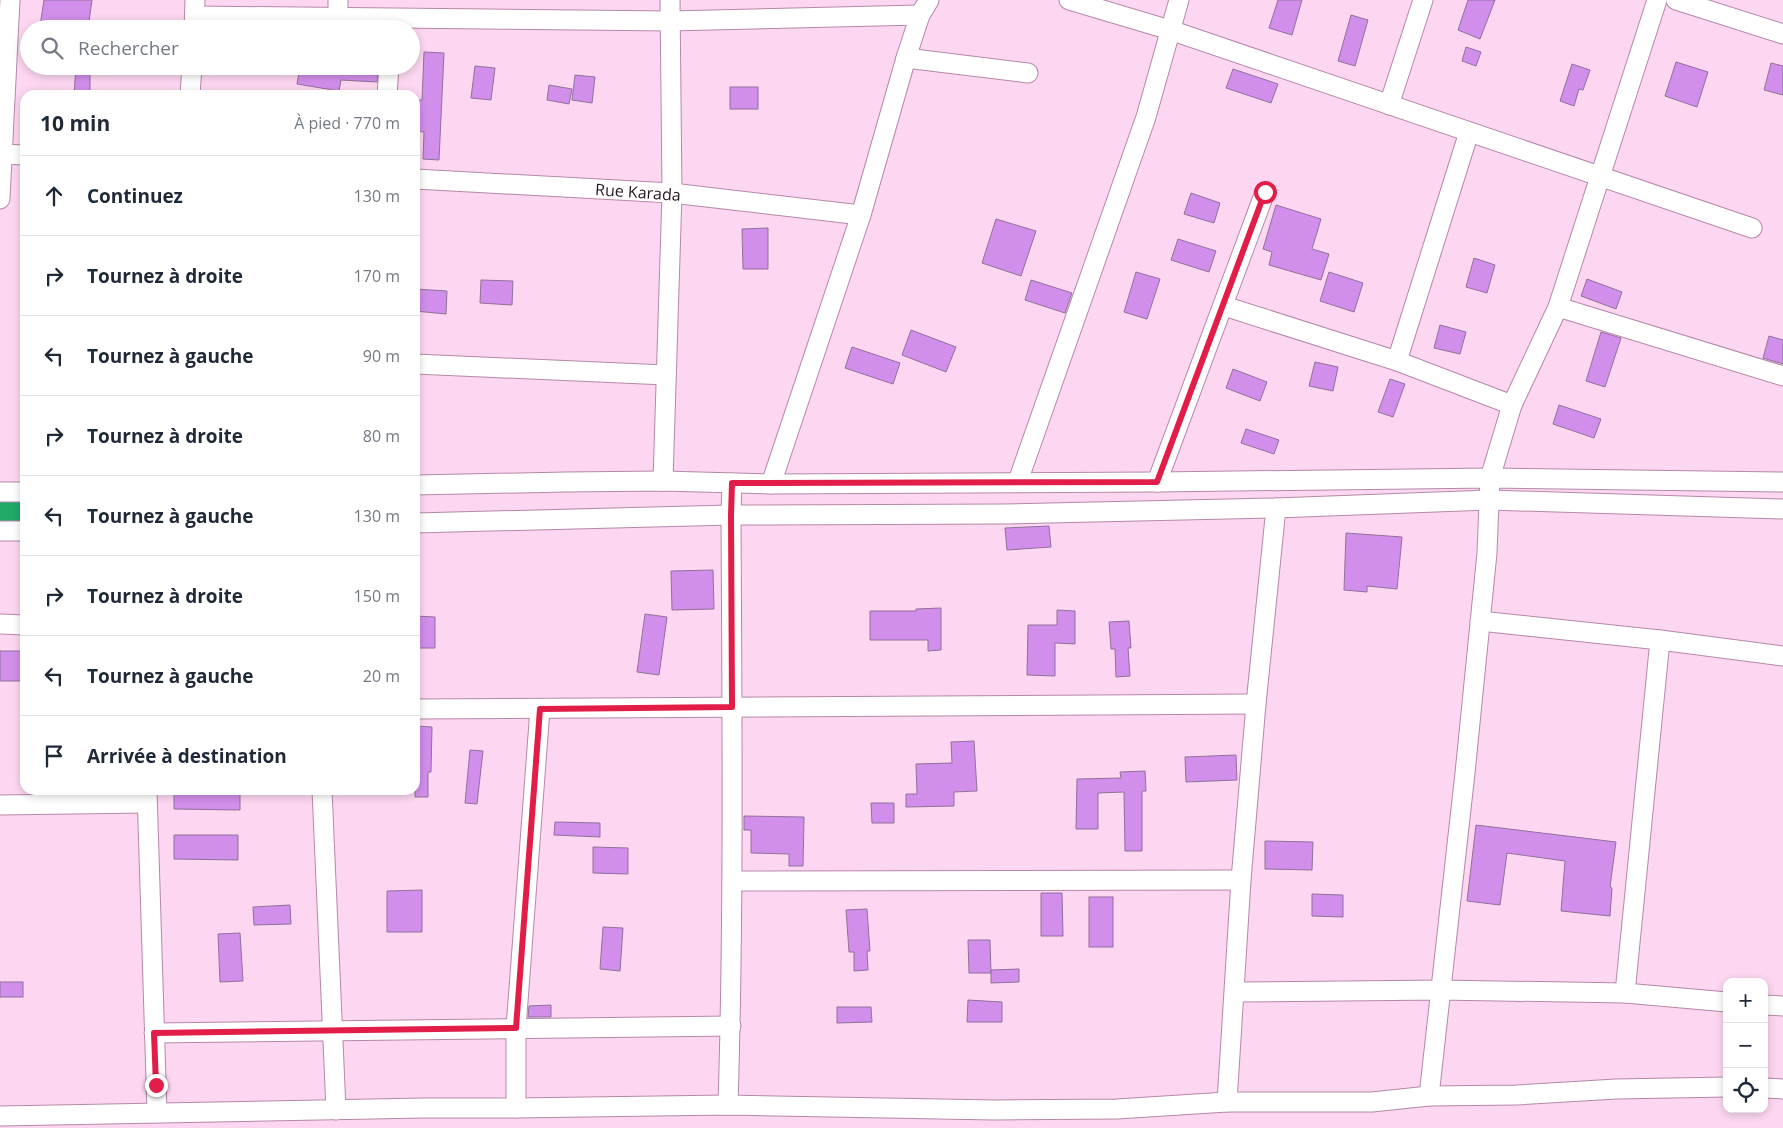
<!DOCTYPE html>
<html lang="fr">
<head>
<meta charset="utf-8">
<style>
	:root { --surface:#fff; --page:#f6f6f7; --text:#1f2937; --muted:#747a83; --line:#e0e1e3 }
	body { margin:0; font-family:"Open Sans",sans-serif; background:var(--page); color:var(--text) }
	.controls { position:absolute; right:15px; bottom:15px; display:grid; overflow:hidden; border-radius:10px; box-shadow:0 2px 8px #0003 }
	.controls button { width:45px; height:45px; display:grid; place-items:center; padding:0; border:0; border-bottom:1px solid var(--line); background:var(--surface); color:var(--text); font:25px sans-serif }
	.stop { position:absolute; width:15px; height:15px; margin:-11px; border:4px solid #e11d48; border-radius:50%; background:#fff }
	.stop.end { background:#e11d48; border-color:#fff; box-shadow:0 1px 5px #0008 }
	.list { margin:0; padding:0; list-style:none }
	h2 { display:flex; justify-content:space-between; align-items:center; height:65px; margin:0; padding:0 20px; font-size:21px }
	h2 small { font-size:16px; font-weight:400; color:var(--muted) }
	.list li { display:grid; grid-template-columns:32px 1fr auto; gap:15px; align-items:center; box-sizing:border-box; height:80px; padding:0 20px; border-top:1px solid var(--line) }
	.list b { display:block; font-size:19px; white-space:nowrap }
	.list em { font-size:16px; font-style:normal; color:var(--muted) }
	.icon { flex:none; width:28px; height:28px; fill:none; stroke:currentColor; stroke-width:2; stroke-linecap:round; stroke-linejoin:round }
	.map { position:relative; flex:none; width:1783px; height:1128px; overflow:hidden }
	.search { position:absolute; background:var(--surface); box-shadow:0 2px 8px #0003; left:20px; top:20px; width:400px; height:55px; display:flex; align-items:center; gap:12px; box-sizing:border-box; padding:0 18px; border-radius:28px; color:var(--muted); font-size:19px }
	.panel { position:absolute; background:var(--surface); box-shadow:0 2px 8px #0003; left:20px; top:90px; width:400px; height:705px; border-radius:15px }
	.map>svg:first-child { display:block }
	.water { fill:#20ab6b }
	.building { fill:#d28eeb; stroke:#8f719a }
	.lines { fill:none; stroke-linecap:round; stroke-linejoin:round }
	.minor-casing { stroke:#b488a8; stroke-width:21 }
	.minor { stroke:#fff; stroke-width:19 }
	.route { stroke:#e11d48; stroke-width:6 }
	.labels { text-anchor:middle; stroke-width:4.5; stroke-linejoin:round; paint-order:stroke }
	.street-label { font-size:16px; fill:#261522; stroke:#fff }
</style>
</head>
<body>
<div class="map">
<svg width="1783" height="1128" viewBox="0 0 1783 1128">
	<rect width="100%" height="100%" fill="#fdd7f1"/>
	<!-- water -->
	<rect class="water" x="0" y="498" width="25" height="23"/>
	<!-- building -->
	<g class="building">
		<path d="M44 0H92L88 29H58L40 26Z"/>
		<path d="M1278 0H1302L1292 35 1269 28Z"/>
		<path d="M1468 0H1495L1480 39 1458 30Z"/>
		<path d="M1351 15 1368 20 1355 66 1338 61Z"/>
		<path d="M1466 47 1481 52 1476 66 1462 61Z"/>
		<path d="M424 52 444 53 439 160 423 159 424 132 415 131V100H422Z"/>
		<path d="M1676 62 1708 72 1697 107 1665 96Z"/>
		<path d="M1771 63 1783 66V95L1764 90Z"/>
		<path d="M1572 64 1590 70 1583 90 1579 89 1574 106 1560 101Z"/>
		<path d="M76 66H90V95H74Z"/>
		<path d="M300 66H334L361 70V68L378 69 377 82 341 80 339 91 297 84Z"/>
		<path d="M475 66 495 68 491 100 471 98Z"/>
		<path d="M1233 69 1278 84 1271 103 1226 88Z"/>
		<path d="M575 75 595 77 592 103 572 100Z"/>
		<path d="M549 85 572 89 569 104 547 100Z"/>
		<rect x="730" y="87" width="28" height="22"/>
		<path d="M1191 193 1220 203 1214 223 1184 214Z"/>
		<path d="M1276 205 1321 219 1312 249 1329 254 1321 280 1269 265 1272 252 1263 249Z"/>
		<path d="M996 219 1036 231 1021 276 982 263Z"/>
		<path d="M768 228V269H743L742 229Z"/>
		<path d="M1178 239 1216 251 1209 272 1171 260Z"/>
		<path d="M1474 258 1495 265 1487 293 1466 287Z"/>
		<path d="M1136 272 1160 279 1147 319 1124 312Z"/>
		<path d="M1329 272 1363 283 1354 312 1320 301Z"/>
		<path d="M1587 279 1622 292 1616 309 1581 296Z"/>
		<path d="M481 280 513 281 512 305 480 303Z"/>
		<path d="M1031 280 1072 293 1065 313 1025 300Z"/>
		<path d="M415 289 447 291 446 314 415 311Z"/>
		<path d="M1440 325 1466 332 1460 354 1434 348Z"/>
		<path d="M911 330 956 347 946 372 902 355Z"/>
		<path d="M1601 332 1621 338 1605 387 1586 381Z"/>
		<path d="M1769 336 1783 340V364L1763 358Z"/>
		<path d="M852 347 900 363 893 384 845 368Z"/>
		<path d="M1315 362 1338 367 1333 391 1309 386Z"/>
		<path d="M1233 369 1267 382 1260 401 1226 388Z"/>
		<path d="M1390 379 1405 384 1393 417 1378 412Z"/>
		<path d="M1559 405 1601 419 1594 438 1553 424Z"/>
		<path d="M1246 429 1279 440 1274 454 1241 443Z"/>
		<path d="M1049 526 1051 547 1007 550 1005 528Z"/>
		<path d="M1346 533 1402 537 1397 589 1367 586V592L1344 590Z"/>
		<path d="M713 570 714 609 672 610 671 571Z"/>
		<path d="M941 608V650L928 651V640H870V611H916V609Z"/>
		<path d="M1057 610 1075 611V644L1055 643V676L1027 675 1028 625H1057Z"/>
		<path d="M645 614 667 617 659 675 637 672Z"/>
		<path d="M415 616 435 617V648H415Z"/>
		<path d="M1129 621 1131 648H1128L1130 676 1116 677 1115 649H1111L1109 622Z"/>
		<path d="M0 651H22L21 681H0Z"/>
		<path d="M415 726 432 727 431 772H428V797H415Z"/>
		<path d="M974 741 977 791 954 792V806L906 807V794H917L916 764 952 763 951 742Z"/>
		<path d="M470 750 483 751 477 804 465 803Z"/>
		<path d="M1236 755 1237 780 1186 782 1185 757Z"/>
		<path d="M1145 771 1146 791H1142V851H1125L1124 792 1098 793V829H1076L1077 779 1121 778 1120 772Z"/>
		<path d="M174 790H240V810L174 809Z"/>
		<path d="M871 803H894V823H872Z"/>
		<path d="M744 816 804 817 803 866H789V854L751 853V830H744Z"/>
		<path d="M555 822 600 823V837L554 835Z"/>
		<path d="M1476 825 1616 842 1610 887 1612 888 1610 916 1561 911 1565 861 1507 853 1500 905 1467 901Z"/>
		<path d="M174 835H238V860L174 859Z"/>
		<path d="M1265 841 1313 842 1312 870 1265 869Z"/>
		<path d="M593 847 628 848V874L593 873Z"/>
		<path d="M422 890V932H387V891Z"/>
		<path d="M1041 893H1062L1063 936H1041Z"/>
		<path d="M1312 894 1343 895V917L1312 916Z"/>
		<rect x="1089" y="897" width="24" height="50"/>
		<path d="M290 905 291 924 254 925 253 907Z"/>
		<path d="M867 909 870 951H867L868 970 854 971V952H849L846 910Z"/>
		<path d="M603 927 623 928 620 971 600 969Z"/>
		<path d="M240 933 243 981 220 982 218 934Z"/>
		<path d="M968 940H990L991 973H969Z"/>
		<path d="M1019 969V982L991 983V970Z"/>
		<rect x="0" y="982" width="23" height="15"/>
		<path d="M968 1000 1002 1002V1022H967Z"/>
		<path d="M551 1005V1017H528L529 1006Z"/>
		<path d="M837 1007H871L872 1022 837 1023Z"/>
	</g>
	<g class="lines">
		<defs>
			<g id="minor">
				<path d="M338 0V18"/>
				<path d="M1069 0 1170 30 1752 228"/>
				<path d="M1676 0 1783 34"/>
				<path d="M195 16 670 21 920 15"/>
				<path d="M194 29 195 0"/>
				<path d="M906 58 1028 73"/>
				<path d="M190 95 192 66"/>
				<path d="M387 95 389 66"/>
				<path d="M1389 105 1423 0"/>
				<path d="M0 154 25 155"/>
				<path d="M415 179 672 193 861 215"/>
				<path d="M0 199 10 0"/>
				<path d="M1224 306 1397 361 1512 405"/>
				<path d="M1558 307 1783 376"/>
				<path d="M1397 361 1469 132"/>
				<path d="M415 364 666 375"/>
				<path d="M663 481 672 193 670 0"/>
				<path d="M1018 481 1146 117 1179 0"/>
				<path d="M1157 482 1265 192"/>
				<path d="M771 484 861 215 906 58 920 15 929 0"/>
				<path d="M415 485 566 482 663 481 771 484 1157 482 1490 478 1783 482"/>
				<path d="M0 492H25"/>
				<path d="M415 523 731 515 1004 514 1276 508 1489 500 1783 509"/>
				<path d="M0 531H25"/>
				<path d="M1480 621 1660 640 1783 656"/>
				<path d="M0 624 25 625"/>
				<path d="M415 709 1256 704"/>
				<path d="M147 790 157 1112"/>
				<path d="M322 790 336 1110"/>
				<path d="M0 805 147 803"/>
				<path d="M732 881 1241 880"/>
				<path d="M1235 992 1440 990 1625 993 1727 1002"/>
				<path d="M1625 993 1660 640"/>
				<path d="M1764 1005 1783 1006"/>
				<path d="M154 1033 731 1026"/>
				<path d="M1764 1088 1783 1089"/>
				<path d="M1429 1096 1465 773 1487 553 1490 478 1512 405 1558 307 1657 0"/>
				<path d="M1227 1102 1241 880 1256 704 1276 508"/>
				<path d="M728 1105C734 908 732 712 731 515L732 483"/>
				<path d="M516 1108V1028L540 709"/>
				<path d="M0 1116 424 1108H516L728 1105 995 1110 1117 1109 1227 1102H1372L1429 1096 1517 1095 1616 1089 1727 1087"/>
			</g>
		</defs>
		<!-- minor casing -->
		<use href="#minor" class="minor-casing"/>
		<!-- minor -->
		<use href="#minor" class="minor"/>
	</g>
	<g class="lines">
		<!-- route -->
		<path class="route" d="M156 1085 154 1033 516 1028 540 709 732 707 731 515 732 483 1157 482 1265 192"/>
	</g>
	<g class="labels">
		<!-- street labels -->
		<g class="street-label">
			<text transform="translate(638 192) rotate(4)" y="6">Rue Karada</text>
		</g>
	</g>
</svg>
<div class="controls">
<button>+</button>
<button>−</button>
<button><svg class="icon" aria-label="locate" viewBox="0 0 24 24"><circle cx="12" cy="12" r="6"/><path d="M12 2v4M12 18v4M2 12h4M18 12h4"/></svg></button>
</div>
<div class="stop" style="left:1265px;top:192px"></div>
<div class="stop end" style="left:156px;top:1085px"></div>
<div class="search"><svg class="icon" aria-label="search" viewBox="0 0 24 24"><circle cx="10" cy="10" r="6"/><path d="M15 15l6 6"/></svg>Rechercher</div>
<section class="panel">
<h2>10 min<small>À pied · 770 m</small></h2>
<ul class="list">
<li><svg class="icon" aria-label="ahead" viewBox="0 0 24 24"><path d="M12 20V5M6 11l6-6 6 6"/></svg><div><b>Continuez</b></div><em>130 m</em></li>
<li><svg class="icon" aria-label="right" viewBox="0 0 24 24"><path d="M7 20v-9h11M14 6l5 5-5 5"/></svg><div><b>Tournez à droite</b></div><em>170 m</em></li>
<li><svg class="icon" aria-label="left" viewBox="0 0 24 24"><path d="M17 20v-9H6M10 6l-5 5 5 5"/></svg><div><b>Tournez à gauche</b></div><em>90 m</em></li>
<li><svg class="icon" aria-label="right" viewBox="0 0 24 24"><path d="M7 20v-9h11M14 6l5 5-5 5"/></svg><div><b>Tournez à droite</b></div><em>80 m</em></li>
<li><svg class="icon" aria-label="left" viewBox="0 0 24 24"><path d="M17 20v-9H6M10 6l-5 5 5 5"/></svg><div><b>Tournez à gauche</b></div><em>130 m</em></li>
<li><svg class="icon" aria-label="right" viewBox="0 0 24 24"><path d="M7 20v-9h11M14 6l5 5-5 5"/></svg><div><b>Tournez à droite</b></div><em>150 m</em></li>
<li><svg class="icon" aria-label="left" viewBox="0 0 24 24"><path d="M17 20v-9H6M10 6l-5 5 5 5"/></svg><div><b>Tournez à gauche</b></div><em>20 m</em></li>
<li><svg class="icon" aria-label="arrive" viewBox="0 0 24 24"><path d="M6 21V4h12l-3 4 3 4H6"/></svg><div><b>Arrivée à destination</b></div></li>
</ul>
</section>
</div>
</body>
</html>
